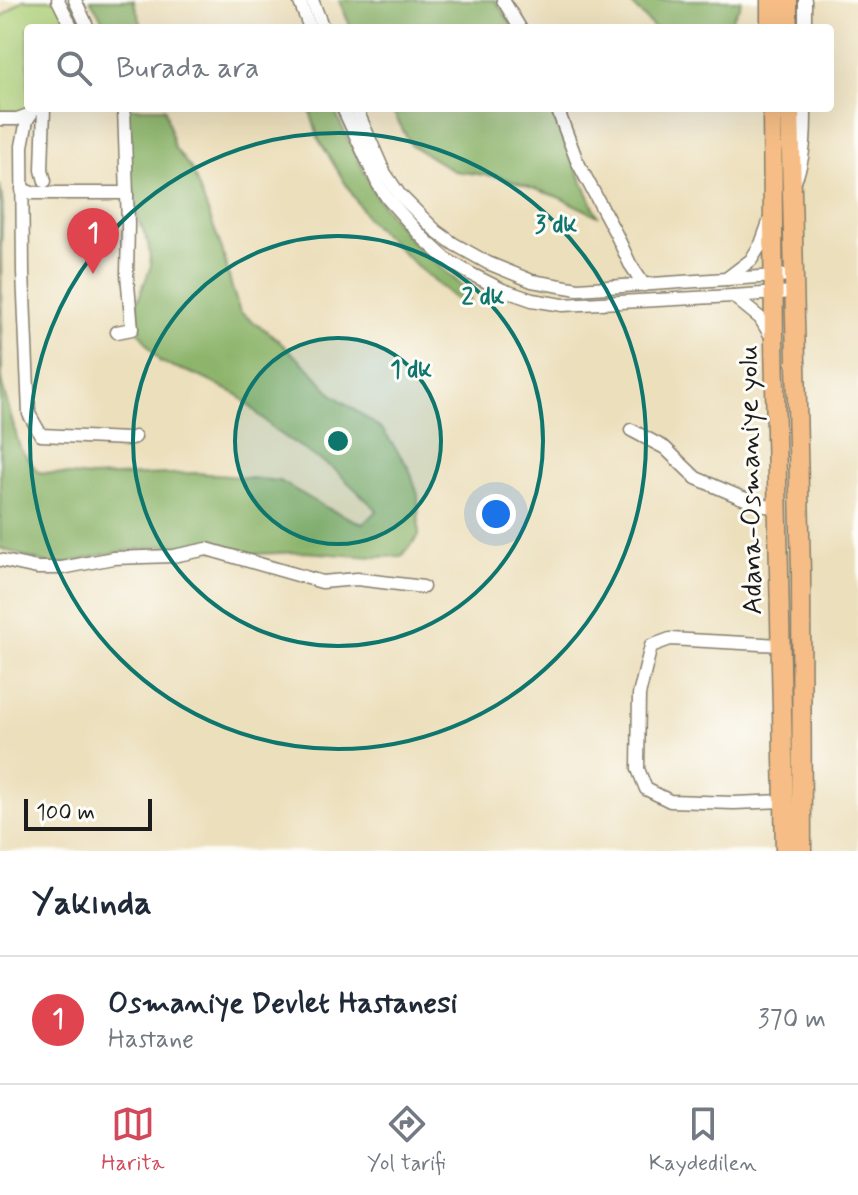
<!DOCTYPE html>
<html lang="tr">
<head>
<meta charset="utf-8">
<style>
	:root { --surface:#fff; --page:#f2f2f3; --text:#1f2937; --muted:#747a83; --line:#e0e1e3; --accent:#d1495b }
	body { margin:0; font-family:Mynerve,sans-serif; background:var(--page); color:var(--text) }
	.scale { position:absolute; left:24px; bottom:20px; width:128px; box-sizing:border-box; padding-left:8px; border:4px solid #1c1c1c; border-top:0; font-size:22px; line-height:28px; white-space:nowrap; color:#1c1c1c; -webkit-text-stroke:6px #fdfcf7; paint-order:stroke }
	.you { position:absolute; left:496px; top:514px; width:28px; height:28px; margin:-20px; border:6px solid #fff; border-radius:50%; background:#1a73e8; box-shadow:0 0 0 12px #1a73e833 }
	.badge { display:grid; place-items:center; width:52px; height:52px; border-radius:50%; background:var(--accent); color:#fff; font-size:26px; font-weight:700 }
	.pin { position:absolute; translate:-50% -66px; filter:drop-shadow(0 2px 4px #0008) }
	.pin::after { content:''; position:absolute; top:42px; width:28px; height:24px; background:inherit; clip-path:polygon(0 0,100% 0,50% 100%) }
	.list { margin:0; padding:0; list-style:none }
	h2 { display:flex; justify-content:space-between; align-items:center; height:104px; margin:0; padding:0 32px; font-size:34px }
	h2 small { font-size:26px; font-weight:400; color:var(--muted) }
	.list li { display:grid; grid-template-columns:52px 1fr auto; gap:24px; align-items:center; box-sizing:border-box; height:128px; padding:0 32px; border-top:2px solid var(--line) }
	.list b { display:block; font-size:30px; white-space:nowrap }
	.list p { margin:0; font-size:26px; white-space:nowrap; color:var(--muted) }
	.list em { font-size:26px; font-style:normal; color:var(--muted) }
	.icon { flex:none; width:44px; height:44px; fill:none; stroke:currentColor; stroke-width:2; stroke-linecap:round; stroke-linejoin:round }
	.map { position:relative; flex:none; width:858px; height:851px; overflow:hidden }
	.search { position:absolute; background:var(--surface); box-shadow:0 8px 32px #0002; left:24px; right:24px; top:24px; height:88px; display:flex; align-items:center; gap:20px; box-sizing:border-box; padding:0 28px; border-radius:8px; color:var(--muted); font-size:30px }
	.sheet { height:232px; background:var(--surface) }
	nav { display:flex; justify-content:space-around; align-items:center; box-sizing:border-box; height:112px; border-top:2px solid var(--line); background:var(--surface); font-size:22px; color:var(--muted) }
	nav a { display:grid; justify-items:center; gap:4px }
	nav .on { color:var(--accent) }
	.map>svg:first-child { display:block }
	.green { fill:#b0d27b; stroke:#66774c; stroke-width:2 }
	.forest { fill:#8cb46b; stroke:#546844; stroke-width:2 }
	.lines { fill:none; stroke-linecap:round; stroke-linejoin:round }
	.minor-casing { stroke:#847e6c; stroke-width:15 }
	.highway-casing { stroke:#847e6c; stroke-width:21 }
	.minor { stroke:#fff; stroke-width:12 }
	.highway { stroke:#f6be86; stroke-width:18 }
	.ring { fill:none; stroke:#0f766e; stroke-width:4 }
	.labels { text-anchor:middle; stroke-width:6; stroke-linejoin:round; paint-order:stroke }
	.street-label { font-size:28px; fill:#1c1c1c; stroke:#fdfcf7 }
	.centre { fill:#0f766e; stroke:#fdfcf7; stroke-width:4 }
	.ring-label { font-size:24px; text-anchor:middle; font-weight:bold; fill:#0f766e; stroke:#fdfcf7; stroke-width:6; stroke-linejoin:round; paint-order:stroke }
</style>
</head>
<body>
<div class="map">
<svg width="858" height="851" viewBox="0 0 858 851">
	<rect width="100%" height="100%" fill="#fdfcf7"/>
	<filter id="ink" filterUnits="userSpaceOnUse"><feTurbulence type="fractalNoise" baseFrequency=".0125" numOctaves="2"/><feDisplacementMap in="SourceGraphic" scale="16" xChannelSelector="R" yChannelSelector="G"/><feConvolveMatrix kernelMatrix="1 2 1 2 8 2 1 2 1" color-interpolation-filters="sRGB"/></filter>
	<filter id="wash" filterUnits="userSpaceOnUse"><feTurbulence type="fractalNoise" baseFrequency=".006" numOctaves="4" result="noise"/><feDisplacementMap in="SourceGraphic" scale="32" xChannelSelector="R" yChannelSelector="G"/><feGaussianBlur stdDeviation="1.8" result="paint"/><feColorMatrix in="noise" values="0 0 0 0 0 0 0 0 0 0 0 0 0 0 0 0 0 1.4 0 .05"/><feComposite in="paint" operator="in"/></filter>
	<g filter="url(#wash)">
		<rect width="100%" height="100%" fill="#ecdfbc"/>
		<!-- green -->
		<path class="green" d="M23 0H68L81 28H28V106C20 118 11 112 0 111V18Z"/>
		<!-- forest -->
		<g class="forest">
			<path d="M90 0H133L143 28H105L101 17Z"/>
			<path d="M339 0H495L514 28H351Z"/>
			<path d="M628 0H741L740 6 726 28H654Z"/>
			<path d="M126 108H165L174 147 192 170 222 249 232 288 240 312 271 334 314 373 332 394 382 429 409 468 418 495 419 536 402 556 374 557 304 552 253 554 166 545 106 554 54 566 0 548V185L3 206 1 249 2 385 20 448 38 472 91 477 197 473 280 481 325 507 363 524 377 510 335 470 276 431 238 395 199 376 160 362 139 332 137 303 151 266 148 242 137 216 127 160Z"/>
			<path d="M309 108H333L377 198 410 240 469 292 470 300 463 305 420 269 368 220 319 140Z"/>
			<path d="M391 108H549L598 216 558 197 500 177 454 171 411 145Z"/>
		</g>
	</g>
	<g filter="url(#ink)">
		<g class="lines">
			<defs>
				<g id="minor">
					<path d="M58 0 72 28"/>
					<path d="M75 0 88 28"/>
					<path d="M299 0 310 28"/>
					<path d="M312 0 323 28"/>
					<path d="M503 0 520 28"/>
					<path d="M805 0V28"/>
					<path d="M35 108 27 120 22 146 23 272 29 414 41 435 127 439 135 437"/>
					<path d="M44 108 42 170 45 181"/>
					<path d="M343 108 378 184 388 199 423 238 447 260 471 274 503 290 532 300 563 305 733 296 760 318 772 338"/>
					<path d="M356 108 384 172 399 194 436 231 454 244 488 263 532 281 578 289 726 279 751 260 761 244 769 222"/>
					<path d="M557 108 577 161 616 234 630 264 644 285"/>
					<path d="M0 119H17L31 114"/>
					<path d="M794 183C805 159 805 134 805 108"/>
					<path d="M22 189 32 193H127"/>
					<path d="M726 279 793 275"/>
					<path d="M733 296 793 292"/>
					<path d="M117 332 132 329 127 274 128 224 124 108"/>
					<path d="M631 430 665 448 696 478 740 497 765 506 777 507"/>
					<path d="M0 560 37 568H62L113 558 173 556 207 549 322 582 357 579 423 587"/>
					<path d="M780 645 670 639 651 646 639 695 638 769 646 789 670 801 734 803 784 801"/>
				</g>
				<g id="highway">
					<path d="M770 0V28"/>
					<path d="M788 0V28"/>
					<path d="M772 108 774 341 785 851"/>
					<path d="M790 108 801 573 802 851"/>
				</g>
			</defs>
			<!-- minor casing -->
			<use href="#minor" class="minor-casing"/>
			<!-- highway casing -->
			<use href="#highway" class="highway-casing"/>
			<!-- minor -->
			<use href="#minor" class="minor"/>
			<!-- highway -->
			<use href="#highway" class="highway"/>
		</g>
	</g>
	<!-- distance rings -->
	<circle cx="338" cy="441" r="103" fill="#0f766e" fill-opacity=".12"/>
	<g class="ring">
		<circle cx="338" cy="441" r="103"/>
		<circle cx="338" cy="441" r="205"/>
		<circle cx="338" cy="441" r="308"/>
	</g>
	<g class="labels">
		<!-- street labels -->
		<g class="street-label">
			<text transform="translate(749 480) rotate(-91)" y="10">Adana-Osmaniye yolu</text>
		</g>
	</g>
	<circle cx="338" cy="441" r="12" class="centre"/>
	<g class="ring-label">
		<text x="556" y="232">3 dk</text>
		<text x="483" y="304">2 dk</text>
		<text x="411" y="377">1 dk</text>
	</g>
</svg>
<div class="scale">100 m</div>
<div class="you"></div>
<div class="pin badge" style="left:93px;top:274px;background:#e0444e">1</div>
<div class="search"><svg class="icon" aria-label="search" viewBox="0 0 24 24"><circle cx="10" cy="10" r="6"/><path d="M15 15l6 6"/></svg>Burada ara</div>
</div>
<section class="sheet">
<h2>Yakında<small></small></h2>
<ul class="list">
<li><span class="badge" style="background:#e0444e">1</span><div><b>Osmaniye Devlet Hastanesi</b><p>Hastane</p></div><em>370 m</em></li>
</ul>
</section>
<nav>
<a class="on"><svg class="icon" aria-label="map" viewBox="0 0 24 24"><path d="M3 6l6-2 6 2 6-2v14l-6 2-6-2-6 2zM9 4v14M15 6v14"/></svg>Harita</a>
<a><svg class="icon" aria-label="directions" viewBox="0 0 24 24"><path d="M12 3l9 9-9 9-9-9zM9 14v-3h6M13 9l2 2-2 2"/></svg>Yol tarifi</a>
<a><svg class="icon" aria-label="saved" viewBox="0 0 24 24"><path d="M7 4h10v16l-5-4-5 4z"/></svg>Kaydedilen</a>
</nav>
</body>
</html>
